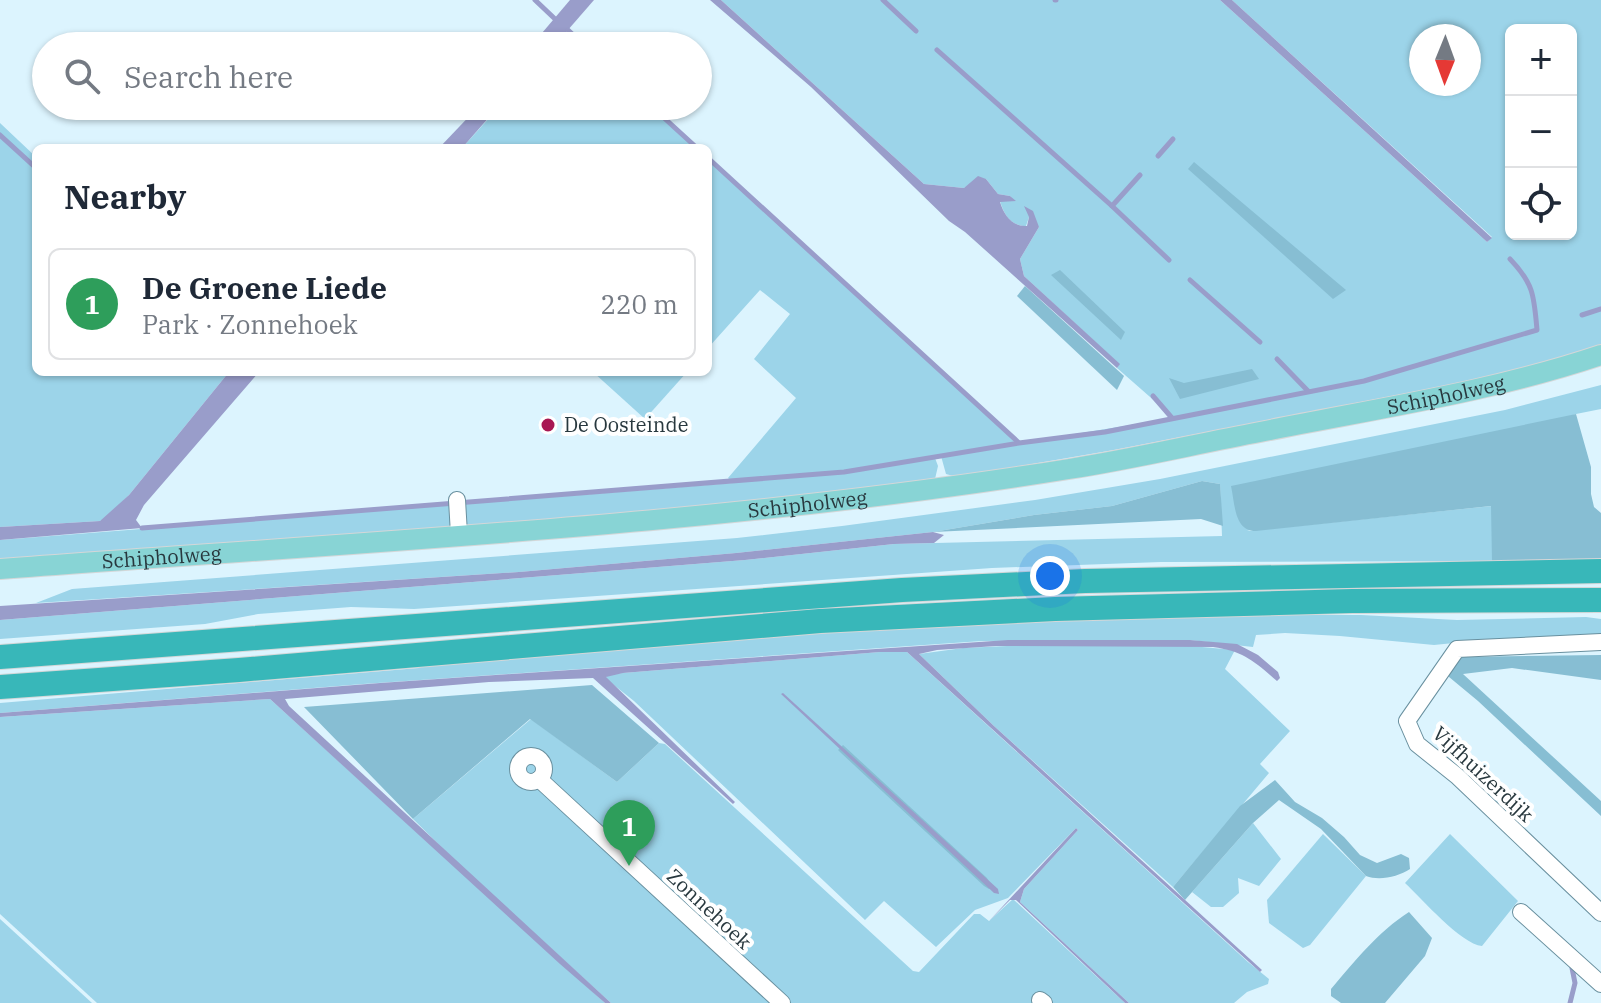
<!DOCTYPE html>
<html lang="en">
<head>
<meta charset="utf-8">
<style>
	:root { --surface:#fff; --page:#f2f2f3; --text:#1f2937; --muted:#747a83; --line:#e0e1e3; --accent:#2563eb }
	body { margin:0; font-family:"IBM Plex Serif",serif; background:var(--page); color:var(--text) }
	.controls { position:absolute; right:24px; top:24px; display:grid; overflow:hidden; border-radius:12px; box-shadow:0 2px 6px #0004 }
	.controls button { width:72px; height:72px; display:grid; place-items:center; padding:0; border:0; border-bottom:2px solid var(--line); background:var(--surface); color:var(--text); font:40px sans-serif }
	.compass { position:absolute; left:1409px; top:24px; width:72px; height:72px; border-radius:50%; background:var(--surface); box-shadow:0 2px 6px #0004; rotate:181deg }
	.you { position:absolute; left:1050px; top:576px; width:28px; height:28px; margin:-20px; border:6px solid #fff; border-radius:50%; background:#1a73e8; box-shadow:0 0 0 12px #1a73e833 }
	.badge { display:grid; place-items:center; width:52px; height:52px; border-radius:50%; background:var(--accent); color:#fff; font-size:26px; font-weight:700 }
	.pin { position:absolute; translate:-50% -66px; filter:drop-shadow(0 2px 4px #0008) }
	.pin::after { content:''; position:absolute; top:42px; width:28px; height:24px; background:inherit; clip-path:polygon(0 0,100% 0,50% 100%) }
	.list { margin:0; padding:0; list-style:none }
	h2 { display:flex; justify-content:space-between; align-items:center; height:104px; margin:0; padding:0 32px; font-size:34px }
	h2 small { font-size:26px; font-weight:400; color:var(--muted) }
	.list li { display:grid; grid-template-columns:52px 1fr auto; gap:24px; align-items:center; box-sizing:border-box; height:112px; margin:0 16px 16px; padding:0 16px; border:2px solid var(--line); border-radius:12px }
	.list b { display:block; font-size:30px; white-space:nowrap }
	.list p { margin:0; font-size:26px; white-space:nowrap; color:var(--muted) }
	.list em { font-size:26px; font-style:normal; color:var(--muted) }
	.icon { flex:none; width:44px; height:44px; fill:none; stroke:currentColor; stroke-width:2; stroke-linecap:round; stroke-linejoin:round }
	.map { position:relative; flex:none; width:1601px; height:1003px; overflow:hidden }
	.search { position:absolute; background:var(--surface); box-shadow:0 2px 6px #0004; left:32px; top:32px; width:680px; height:88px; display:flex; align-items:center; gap:20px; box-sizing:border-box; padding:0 28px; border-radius:44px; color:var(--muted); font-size:30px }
	.panel { position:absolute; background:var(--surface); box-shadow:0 2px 6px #0004; left:32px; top:144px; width:680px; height:232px; border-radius:12px }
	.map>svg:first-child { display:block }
	.green { fill:#9cd4e9; fill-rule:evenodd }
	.forest { fill:#87bed3 }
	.water { fill:#999dca }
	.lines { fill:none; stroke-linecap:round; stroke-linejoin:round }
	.stream { stroke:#999dca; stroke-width:5 }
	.minor-casing { stroke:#69909f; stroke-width:18 }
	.major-casing { stroke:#d4d7d8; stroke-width:22 }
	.highway-casing { stroke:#d4d7d8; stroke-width:26 }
	.minor { stroke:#fff; stroke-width:16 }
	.major { stroke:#88d4d5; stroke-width:20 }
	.highway { stroke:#38b7b9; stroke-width:24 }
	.poi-dot { fill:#a81753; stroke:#fff; stroke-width:3 }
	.labels { text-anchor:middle; stroke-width:8; stroke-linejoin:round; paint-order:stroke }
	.street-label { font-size:20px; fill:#28383e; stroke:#fff }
	.poi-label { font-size:20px; fill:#28383e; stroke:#fff; text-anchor:start }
</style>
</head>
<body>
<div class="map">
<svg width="1601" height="1003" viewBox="0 0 1601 1003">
	<rect width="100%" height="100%" fill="#dcf4fe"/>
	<!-- green -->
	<g class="green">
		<path d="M721 0H1220L1487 242 1492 237 1232 0H1601V350L1541 367 1114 450 957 477 946 474 941 456 935 458 938 466 935 479C626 523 312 539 0 564V540L733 483 728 478 796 398 754 359 790 314 760 290 708 348V158L1019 443 1174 418 1117 368 1119 364 1024 276 1020 259 1039 227 1029 217 1026 226C1011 226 1004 215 1000 201H1014L1010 196 998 194 986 179 964 188 924 184ZM1511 30H1571V234H1511ZM1421 36H1469V84H1421Z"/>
		<path d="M500 106H651L697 148H462Z"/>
		<path d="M0 123 36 157V372H229L129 495 105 519 100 521 0 527Z"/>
		<path d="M593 372H687L645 419Z"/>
		<path d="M1601 385V409L1576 414 1247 531 1492 506V561L1161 562 992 568 414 609 351 607 258 614 205 624 0 639V620L745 560 894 544 1222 536 1220 484 1202 481 1112 506 1034 515 933 532 736 553 519 572 36 603 72 589 737 538 842 526 1035 500 1160 479 1505 410Z"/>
		<path d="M1264 615H1361L1457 620 1586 617 1601 619V638L1493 639 1434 645 1340 636 1285 633 1256 635 1253 647 1190 640 982 641 363 684 0 713V703L419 668 420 664 880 629 1044 620Z"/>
		<path d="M1027 645H1180L1235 650 1225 669 1290 731 1260 764 1269 773 1173 887 994 726 919 654 963 648Z"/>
		<path d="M880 652H907L1248 962 1269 979 1268 984 1247 992 1234 1003H1129L1020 902 1024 889 1078 830 1076 828 1008 898 975 910 936 947 884 901 865 920 634 701 605 678 609 674 623 673Z"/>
		<path d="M270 699 605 1003H97L0 914V717Z"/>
		<path d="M531 719 617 782 659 743 665 744 913 971 919 972 974 914H980L989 921 1013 899 1125 1003H611L471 876 413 819Z"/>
		<path d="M1253 823 1281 859 1259 886 1238 878 1239 893 1223 907H1211L1192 892Z"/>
		<path d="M1323 834 1366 876 1310 945 1303 948 1269 923 1267 900Z"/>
		<path d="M1450 834 1518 901 1482 946C1461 944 1422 899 1405 883Z"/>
		<path d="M0 919 92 1003H0Z"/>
	</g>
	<!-- forest -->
	<g class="forest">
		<path d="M1194 162 1346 290 1333 299 1188 169Z"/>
		<path d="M1060 270 1125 332 1121 340 1051 275Z"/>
		<path d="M1025 286 1124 376 1117 390 1017 296Z"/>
		<path d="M1252 369 1259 379 1180 399 1169 378 1184 383Z"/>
		<path d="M1576 414 1591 467V494L1594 507 1601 513V560L1492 561 1491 506 1256 531C1234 531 1235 504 1231 486Z"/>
		<path d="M1202 481 1220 484 1223 526 1201 519 933 532 1034 515 1112 506Z"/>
		<path d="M1601 655V680L1512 668 1463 674 1601 801V816L1478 701 1437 667 1453 657Z"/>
		<path d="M592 685 659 743 617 782 530 719 413 819 304 707Z"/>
		<path d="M843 745 987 878 992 887 989 889 984 886 840 752 838 750Z"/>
		<path d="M1275 780 1295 802 1322 818 1344 837 1360 855 1377 863 1401 854 1409 858 1410 869C1398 877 1379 881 1366 876L1321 829 1279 800 1253 823 1185 900 1173 887 1240 806Z"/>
		<path d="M1409 912 1432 938 1425 956 1385 1003H1341L1331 996V989C1354 962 1379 931 1409 912Z"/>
	</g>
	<!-- water -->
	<g class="water">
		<path d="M570 0H594L554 46H531Z"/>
		<path d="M710 0H721L924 184 964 188 978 176 986 179 998 194 1010 196 1016 201 1000 202C1004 215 1012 227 1027 226L1029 217 1024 206 1033 211 1039 227 1020 259 1024 276 1120 364 1117 368 965 232 949 221 811 87Z"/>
		<path d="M1220 0H1232L1492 238 1487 242Z"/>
		<path d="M479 106H499L462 148H439Z"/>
		<path d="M229 372H259L144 505 136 520 142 528 0 540V527L100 521 129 495Z"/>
		<path d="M933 532 944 535 934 543 894 544 745 560 0 620V606L519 572 736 553Z"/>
		<path d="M1008 640H1190L1237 644 1258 655 1278 672 1280 678 1277 681C1254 661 1243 651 1213 647L996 646 937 650 919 654 994 726 1262 970 1260 972 907 652H880L623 673 606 677 735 802 733 804 593 678 489 682 285 699 289 706 611 1003H605L560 964 270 699 0 717V713L380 683Z"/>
		<path d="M783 693 998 889 999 894 994 893 781 694Z"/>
		<path d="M1076 828 1078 830 1024 889 1020 902 1129 1003H1125L1016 900H1010L989 921Z"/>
	</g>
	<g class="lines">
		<!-- stream -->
		<g class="stream">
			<path d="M535 0 554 18"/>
			<path d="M883 0 916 31"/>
			<path d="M1055 0H1056"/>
			<path d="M568 30 585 46"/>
			<path d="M937 50 1112 206"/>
			<path d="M651 106 697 148"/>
			<path d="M0 135 36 168"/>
			<path d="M1158 156 1173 139"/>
			<path d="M708 158 1018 442"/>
			<path d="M1140 175 1112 206 1169 260"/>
			<path d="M1190 280 1260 342"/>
			<path d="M1582 315 1601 309"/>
			<path d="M1277 359 1308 391"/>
			<path d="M1153 396 1172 418"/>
			<path d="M142 528 844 472 1019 443 1105 432 1364 381 1537 330C1534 296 1534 284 1510 259"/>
			<path d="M1570 1003 1575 983 1572 968"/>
		</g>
		<defs>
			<g id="minor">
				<path d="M457 500 459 534"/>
				<path d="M1601 642 1457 649 1407 721 1417 744 1457 776 1601 913"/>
				<circle cx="531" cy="769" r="13"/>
				<path d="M539 779 782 1003"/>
				<path d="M1521 912 1601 984"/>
				<path d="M1040 1000 1044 1003"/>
			</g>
			<g id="major">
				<path id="s1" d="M0 569C356 542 715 526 1069 469 1133 459 1196 444 1260 432 1374 409 1491 392 1601 355"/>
			</g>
			<g id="highway">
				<path d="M0 657 902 590 1085 581 1601 571"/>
				<path d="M0 687 239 670 820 621 1055 609 1352 601 1601 600"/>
			</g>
		</defs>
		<!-- minor casing -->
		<use href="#minor" class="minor-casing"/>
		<!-- major casing -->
		<use href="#major" class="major-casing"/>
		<!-- highway casing -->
		<use href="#highway" class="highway-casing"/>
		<!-- minor -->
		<use href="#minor" class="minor"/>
		<!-- major -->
		<use href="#major" class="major"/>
		<!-- highway -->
		<use href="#highway" class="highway"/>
	</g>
	<!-- markers -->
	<circle class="poi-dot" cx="548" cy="425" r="8"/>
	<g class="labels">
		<!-- street labels -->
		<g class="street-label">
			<text dy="7" stroke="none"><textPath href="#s1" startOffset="1458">Schipholweg</textPath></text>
			<text dy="7" stroke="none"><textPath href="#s1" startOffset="810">Schipholweg</textPath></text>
			<text dy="7" stroke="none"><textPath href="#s1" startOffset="162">Schipholweg</textPath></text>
			<text transform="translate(1483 774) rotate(43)" y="7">Vijfhuizerdijk</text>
			<text transform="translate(709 909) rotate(43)" y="7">Zonnehoek</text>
		</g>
		<!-- poi labels -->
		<g class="poi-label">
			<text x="564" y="432">De Oosteinde</text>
		</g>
	</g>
</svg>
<div class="controls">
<button>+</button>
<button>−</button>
<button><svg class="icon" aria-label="locate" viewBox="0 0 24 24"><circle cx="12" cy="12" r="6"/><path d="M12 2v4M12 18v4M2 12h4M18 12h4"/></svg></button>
</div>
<svg class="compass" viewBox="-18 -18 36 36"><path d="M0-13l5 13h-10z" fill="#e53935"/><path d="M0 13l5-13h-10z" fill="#747a83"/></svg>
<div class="you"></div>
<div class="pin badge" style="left:629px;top:866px;background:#2e9e5b">1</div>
<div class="search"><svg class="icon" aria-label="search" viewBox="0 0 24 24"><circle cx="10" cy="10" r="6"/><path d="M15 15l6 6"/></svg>Search here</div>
<section class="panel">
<h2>Nearby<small></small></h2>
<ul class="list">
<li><span class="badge" style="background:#2e9e5b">1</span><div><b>De Groene Liede</b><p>Park · Zonnehoek</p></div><em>220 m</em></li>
</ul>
</section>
</div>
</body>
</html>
